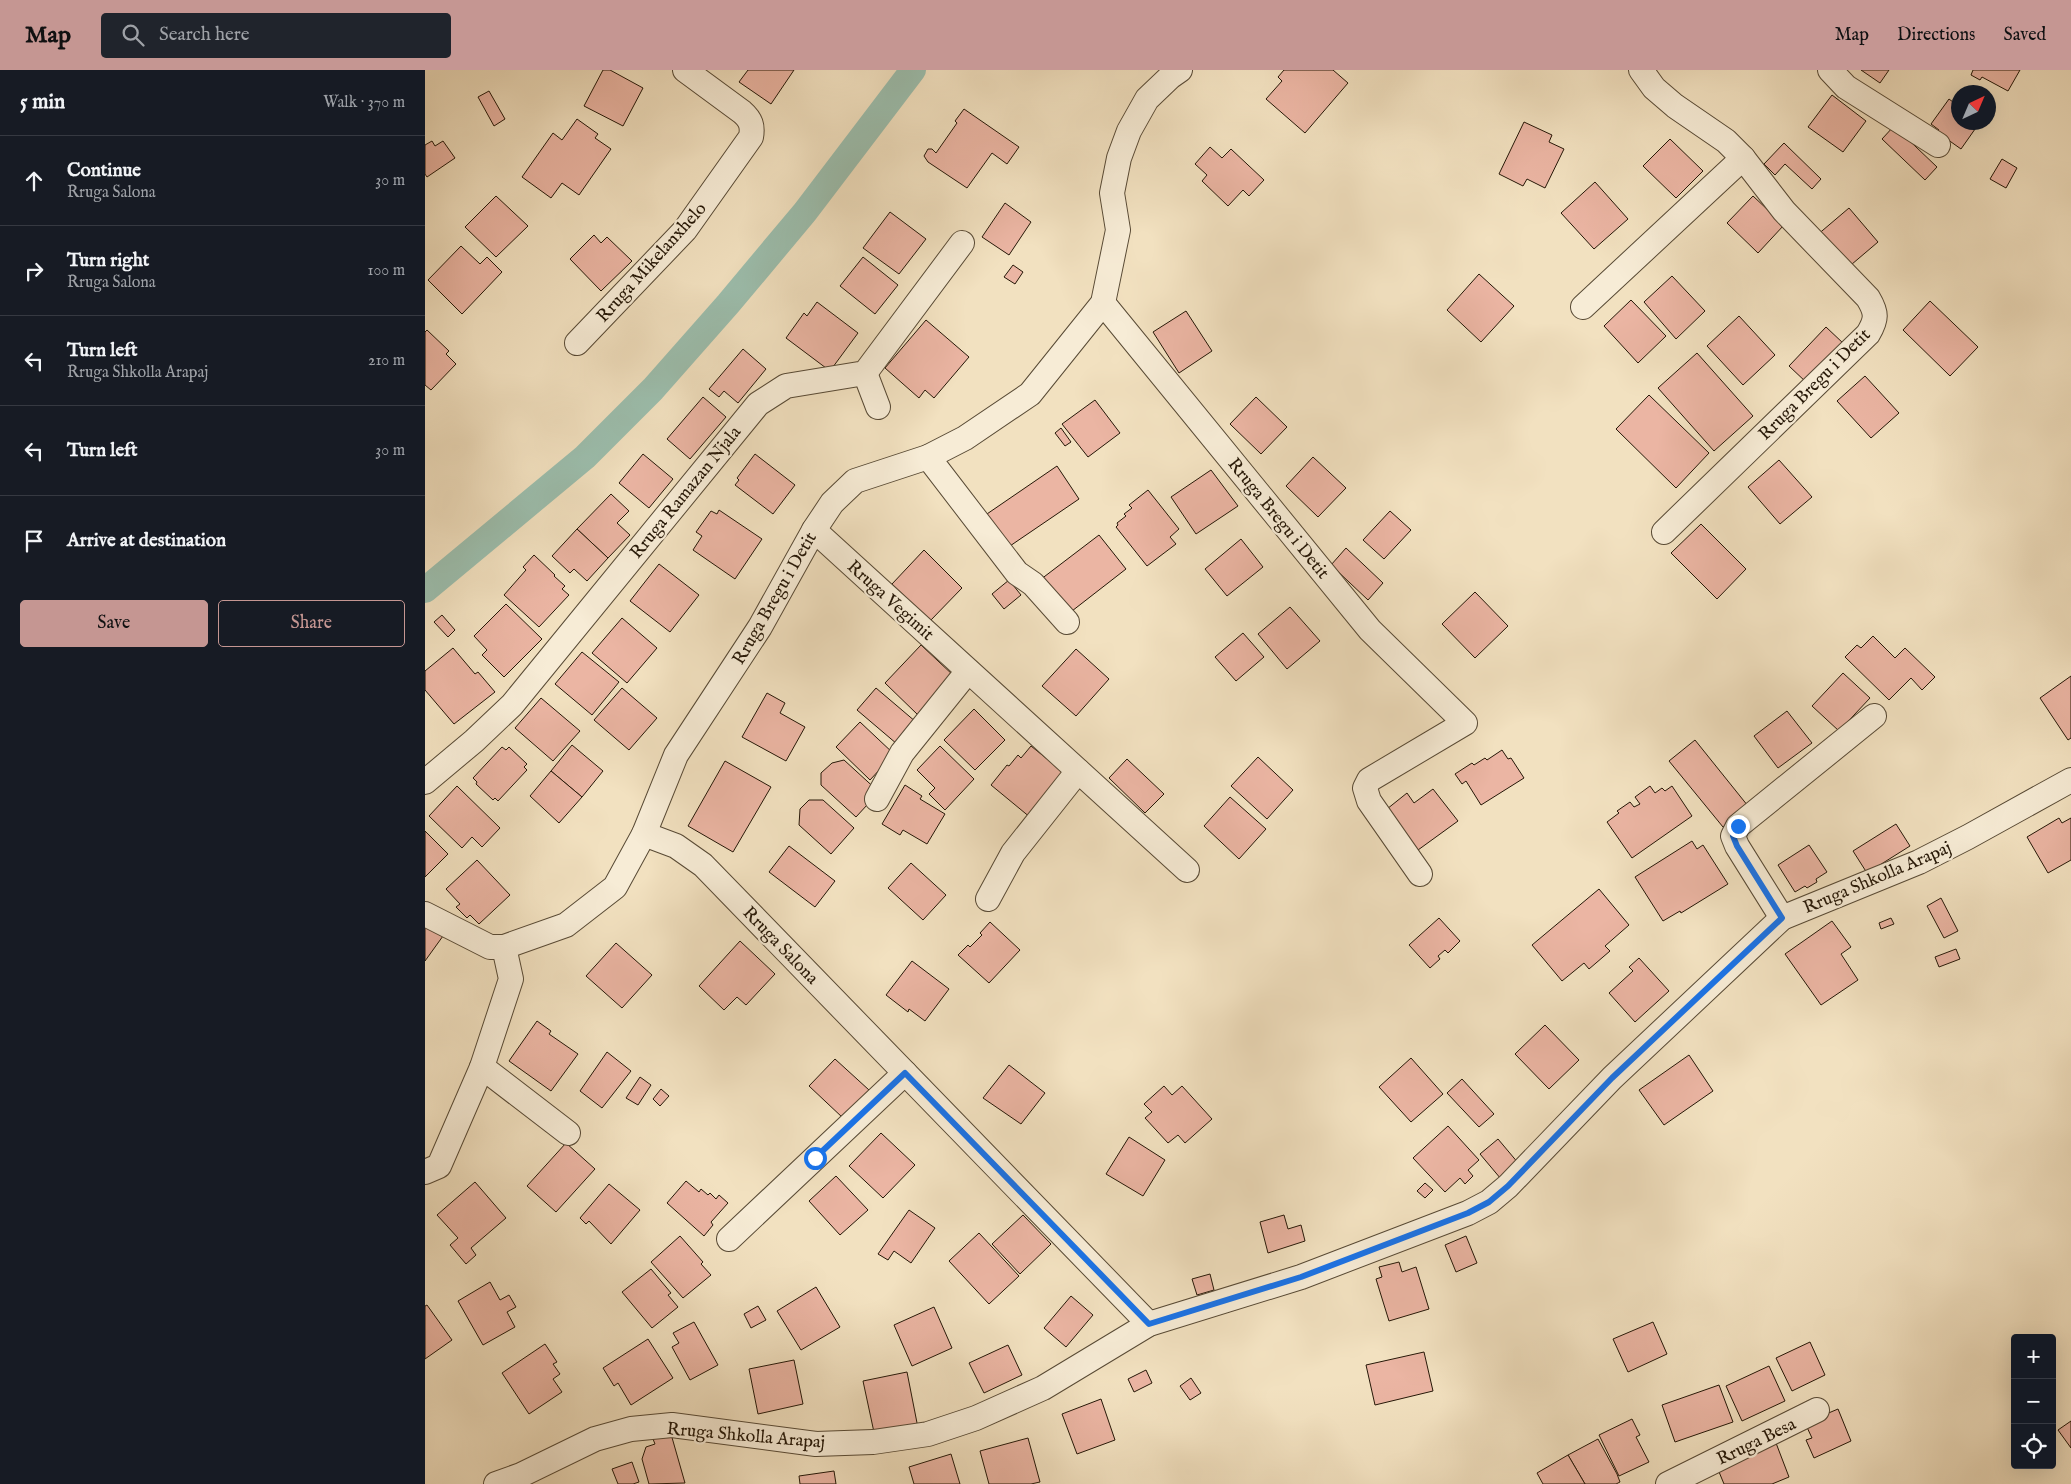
<!DOCTYPE html>
<html lang="en">
<head>
<meta charset="utf-8">
<style>
	:root { --surface:#171b24; --page:#20242c; --text:#f1f3f6; --muted:#9ea1a6; --line:#363941; --accent:#c59692 }
	body { margin:0; font-family:"IM FELL English",serif; background:var(--page); color:var(--text) }
	.controls { position:absolute; right:15px; bottom:15px; display:grid; overflow:hidden; border-radius:5px; box-shadow:0 5px 20px #0002 }
	.controls button { width:45px; height:45px; display:grid; place-items:center; padding:0; border:0; border-bottom:1px solid var(--line); background:var(--surface); color:var(--text); font:25px sans-serif }
	.compass { position:absolute; left:1526px; top:15px; width:45px; height:45px; border-radius:50%; background:var(--surface); box-shadow:0 5px 20px #0002; rotate:44deg }
	.stop { position:absolute; width:15px; height:15px; margin:-11px; border:4px solid #1a73e8; border-radius:50%; background:#fff }
	.stop.end { background:#1a73e8; border-color:#fff; box-shadow:0 1px 5px #0008 }
	.list { margin:0; padding:0; list-style:none }
	h2 { display:flex; justify-content:space-between; align-items:center; height:65px; margin:0; padding:0 20px; font-size:21px }
	h2 small { font-size:16px; font-weight:400; color:var(--muted) }
	.list li { display:grid; grid-template-columns:32px 1fr auto; gap:15px; align-items:center; box-sizing:border-box; height:90px; padding:0 20px; border-top:1px solid var(--line) }
	.list b { display:block; font-size:19px; white-space:nowrap }
	.list p { margin:0; font-size:16px; white-space:nowrap; color:var(--muted) }
	.list em { font-size:16px; font-style:normal; color:var(--muted) }
	.actions { display:flex; gap:10px; padding:15px 20px }
	.actions a { flex:1; padding:11px 0; border:1px solid var(--accent); border-radius:5px; text-align:center; font-size:18px; color:var(--accent) }
	.actions .main { background:var(--accent); color:#111 }
	.icon { flex:none; width:28px; height:28px; fill:none; stroke:currentColor; stroke-width:2; stroke-linecap:round; stroke-linejoin:round }
	.map { position:relative; flex:none; width:1646px; height:1414px; overflow:hidden }
	header { display:flex; align-items:center; gap:30px; box-sizing:border-box; height:70px; padding:0 25px; background:var(--accent); color:#111 }
	header strong { font-size:24px }
	nav { display:flex; gap:28px; margin-inline-start:auto; font-size:18px }
	.search { width:350px; height:45px; background:var(--page); display:flex; align-items:center; gap:12px; box-sizing:border-box; padding:0 18px; border-radius:5px; color:var(--muted); font-size:19px }
	main { display:flex }
	aside { flex:1; background:var(--surface) }
	.map>svg:first-child { display:block }
	.lines { fill:none; stroke-linecap:round; stroke-linejoin:round }
	.canal { stroke:#9cbead; stroke-width:26 }
	.building { fill:#ebb5a3; stroke:#251707 }
	.minor-casing { stroke:#584a35; stroke-width:26 }
	.minor { stroke:#f7ecd6; stroke-width:24 }
	.route { stroke:#1a73e8; stroke-width:6 }
	.labels { text-anchor:middle; stroke-width:4.5; stroke-linejoin:round; paint-order:stroke }
	.street-label { font-size:18px; fill:#251707; stroke:#f7ecd6 }
</style>
</head>
<body>
<header>
<strong>Map</strong>
<div class="search"><svg class="icon" aria-label="search" viewBox="0 0 24 24"><circle cx="10" cy="10" r="6"/><path d="M15 15l6 6"/></svg>Search here</div>
<nav><a>Map</a><a>Directions</a><a>Saved</a></nav>
</header>
<main>
<aside>
<h2>5 min<small>Walk · 370 m</small></h2>
<ul class="list">
<li><svg class="icon" aria-label="ahead" viewBox="0 0 24 24"><path d="M12 20V5M6 11l6-6 6 6"/></svg><div><b>Continue</b><p>Rruga Salona</p></div><em>30 m</em></li>
<li><svg class="icon" aria-label="right" viewBox="0 0 24 24"><path d="M7 20v-9h11M14 6l5 5-5 5"/></svg><div><b>Turn right</b><p>Rruga Salona</p></div><em>100 m</em></li>
<li><svg class="icon" aria-label="left" viewBox="0 0 24 24"><path d="M17 20v-9H6M10 6l-5 5 5 5"/></svg><div><b>Turn left</b><p>Rruga Shkolla Arapaj</p></div><em>210 m</em></li>
<li><svg class="icon" aria-label="left" viewBox="0 0 24 24"><path d="M17 20v-9H6M10 6l-5 5 5 5"/></svg><div><b>Turn left</b></div><em>30 m</em></li>
<li><svg class="icon" aria-label="arrive" viewBox="0 0 24 24"><path d="M6 21V4h12l-3 4 3 4H6"/></svg><div><b>Arrive at destination</b></div></li>
</ul>
<div class="actions"><a class="main">Save</a><a>Share</a></div>
</aside>
<div class="map">
<svg width="1646" height="1414" viewBox="0 0 1646 1414">
	<rect width="100%" height="100%" fill="#f2e1c0"/>
	<filter id="stains"><feTurbulence type="fractalNoise" baseFrequency=".004" numOctaves="4"/><feColorMatrix values="0 0 0 0 .2 0 0 0 0 .09 0 0 0 0 .02 0 0 0 .5 -.17"/></filter>
	<radialGradient id="worn" r=".72"><stop offset=".6" stop-color="#630" stop-opacity="0"/><stop offset="1" stop-color="#630" stop-opacity=".3"/></radialGradient>
	<g class="lines">
		<!-- canal -->
		<path class="canal" d="M0 520 160 387 228 319 303 234 380 142 488 0"/>
	</g>
	<!-- building -->
	<g class="building">
		<path d="M178 0H185L218 18 198 56 159 36Z"/>
		<path d="M323 0H369L346 34 314 12Z"/>
		<path d="M859 0H908L923 13 880 63 841 29 857 11 853 7Z"/>
		<path d="M1436 0H1464L1455 13Z"/>
		<path d="M1548 0H1595L1583 21 1557 7 1555 10 1546 5Z"/>
		<path d="M64 21 80 49 69 56 53 27Z"/>
		<path d="M1407 25 1441 51 1418 82 1383 57Z"/>
		<path d="M1534 25V52H1555L1536 79 1512 62 1514 60 1506 54 1524 29 1528 32Z"/>
		<path d="M539 39 594 77 582 94 567 83 542 118 503 92 499 86 503 79H507L511 83 532 53 530 51Z"/>
		<path d="M152 49 173 64 170 68 186 79 154 125 137 113 126 128 97 107 128 63 137 70Z"/>
		<path d="M1099 52 1127 65 1124 72 1139 79 1120 118 1102 109 1098 116 1074 104Z"/>
		<path d="M1469 56 1512 97 1500 110 1457 69Z"/>
		<path d="M1245 69 1278 101 1251 128 1218 96Z"/>
		<path d="M7 71 10 76 18 71 30 88 2 107 0 104V75Z"/>
		<path d="M1359 73 1396 109 1387 119 1360 94 1350 105 1339 94Z"/>
		<path d="M785 77 797 88 806 79 839 110 824 126 818 120 803 136 777 111 782 105 770 94Z"/>
		<path d="M1577 89 1592 98 1581 118 1565 109Z"/>
		<path d="M1170 112 1203 149 1169 179 1136 143Z"/>
		<path d="M71 126 103 156 71 187 40 157Z"/>
		<path d="M1328 126 1359 155 1333 183 1302 153Z"/>
		<path d="M580 133 606 152 584 185 557 167Z"/>
		<path d="M1424 138 1453 172 1420 200 1391 166Z"/>
		<path d="M465 142 501 169 474 204 438 178Z"/>
		<path d="M169 165 176 173 182 167 207 191 176 221 145 189Z"/>
		<path d="M36 176 55 194 62 187 77 202 37 244 3 210Z"/>
		<path d="M438 187 473 215 450 244 415 216Z"/>
		<path d="M588 195 598 202 590 214 579 207Z"/>
		<path d="M1054 204 1089 236 1056 272 1022 240Z"/>
		<path d="M1247 206 1280 241 1251 269 1219 232Z"/>
		<path d="M1206 230 1241 266 1213 293 1179 256Z"/>
		<path d="M1505 231 1553 277 1525 306 1478 260Z"/>
		<path d="M392 232 433 263 405 301 361 268 379 243 382 246Z"/>
		<path d="M761 241 787 281 754 303 728 262Z"/>
		<path d="M1314 246 1350 285 1318 315 1282 276Z"/>
		<path d="M501 250 544 287 509 328 500 320 494 328 460 298Z"/>
		<path d="M1401 257 1419 274 1382 313 1364 296Z"/>
		<path d="M2 260 24 281 21 284 31 294 6 320 0 315V262Z"/>
		<path d="M318 279 341 299 313 333 299 321 294 327 284 319Z"/>
		<path d="M1272 283 1328 346 1289 381 1233 318Z"/>
		<path d="M1440 306 1474 343 1446 368 1412 331Z"/>
		<path d="M1224 325 1284 383 1251 418 1191 359Z"/>
		<path d="M278 327 301 347 265 389 242 369Z"/>
		<path d="M831 327 862 357 836 384 805 354Z"/>
		<path d="M670 330 695 363 663 387 637 354Z"/>
		<path d="M636 358 646 372 640 376 630 363Z"/>
		<path d="M218 384 248 409 224 438 194 413Z"/>
		<path d="M330 384 370 415 348 444 310 415 314 410 312 408Z"/>
		<path d="M888 387 921 418 893 447 861 416Z"/>
		<path d="M1354 390 1387 427 1355 454 1323 417Z"/>
		<path d="M632 396 654 429 582 478 559 446Z"/>
		<path d="M786 400 813 436 771 464 746 427Z"/>
		<path d="M723 420 754 459 745 467 751 474 722 496 691 457 693 455 692 453 701 446 699 444 707 438 704 435Z"/>
		<path d="M186 424 204 441 192 453 205 465 183 488 152 459Z"/>
		<path d="M294 440 337 469 310 509 268 480 277 466 271 462 286 441 292 444Z"/>
		<path d="M965 441 986 460 959 489 938 470Z"/>
		<path d="M1276 454 1321 499 1292 529 1246 483Z"/>
		<path d="M152 459 183 488 162 511 149 499 145 503 127 486Z"/>
		<path d="M674 465 701 499 638 548 611 513Z"/>
		<path d="M816 469 838 497 802 526 780 499Z"/>
		<path d="M921 478 958 513 943 530 906 495Z"/>
		<path d="M499 480 537 518 505 551 467 514Z"/>
		<path d="M109 485 130 505 129 506 140 516 137 519 144 525 114 557 79 525 101 500 98 497Z"/>
		<path d="M234 494 274 525 245 562 205 531Z"/>
		<path d="M584 510 596 525 579 539 567 524Z"/>
		<path d="M1050 522 1083 556 1050 588 1017 554Z"/>
		<path d="M81 534 117 569 79 607 57 585 62 580 49 566Z"/>
		<path d="M865 537 895 571 862 599 833 564Z"/>
		<path d="M17 545 30 560 23 567 9 552Z"/>
		<path d="M197 548 232 578 202 613 167 583Z"/>
		<path d="M818 563 839 587 811 611 790 587Z"/>
		<path d="M1448 566 1470 588 1480 578 1510 607 1497 620 1486 608 1464 630 1420 587 1432 575 1436 578Z"/>
		<path d="M496 575 529 606 493 645 460 613Z"/>
		<path d="M28 578 50 604 53 602 70 622 29 654 0 620V601Z"/>
		<path d="M651 579 684 609 651 646 617 616Z"/>
		<path d="M157 582 194 612 167 645 130 614Z"/>
		<path d="M1418 603 1445 628 1414 661 1387 636Z"/>
		<path d="M1646 606V668L1643 670 1615 628Z"/>
		<path d="M197 618 232 648 204 680 169 650Z"/>
		<path d="M451 618 491 652 472 674 432 640Z"/>
		<path d="M342 623 360 633 355 643 380 657 361 691 317 667Z"/>
		<path d="M116 628 155 661 128 691 90 658Z"/>
		<path d="M549 639 580 670 550 700 519 670Z"/>
		<path d="M1362 641 1387 673 1353 698 1329 666Z"/>
		<path d="M435 652 469 684 445 710 411 677Z"/>
		<path d="M1270 670 1323 736 1298 757 1244 691Z"/>
		<path d="M147 675 178 701 157 727 126 701Z"/>
		<path d="M515 676 549 709 520 740 504 724 510 718 492 700Z"/>
		<path d="M606 676 642 705 606 748 566 715 582 695 584 696 593 685 596 688Z"/>
		<path d="M77 677 81 680 84 677 102 694 99 697 102 700 73 731 70 728 68 730 51 714 52 712 48 708Z"/>
		<path d="M1077 680 1083 689 1086 688 1099 708 1056 735 1041 711 1037 714 1030 704 1047 693 1049 695 1060 688 1062 690Z"/>
		<path d="M833 687 868 720 842 749 806 716Z"/>
		<path d="M702 689 739 724 720 743 684 708Z"/>
		<path d="M419 690 454 722 431 747 396 715V703L407 693Z"/>
		<path d="M300 691 346 717 308 782 263 756Z"/>
		<path d="M126 701 157 727 134 753 105 726Z"/>
		<path d="M480 715 497 726 495 729 520 744 502 774 478 760 475 765 457 754Z"/>
		<path d="M32 716 75 758 57 777 47 767 37 778 4 746Z"/>
		<path d="M1225 716 1230 723 1237 718 1240 721 1247 716 1267 746 1207 788 1182 752 1194 743 1192 741 1205 732 1209 737 1215 734 1210 727Z"/>
		<path d="M1008 719 1033 751 993 780 962 739 982 723 989 733Z"/>
		<path d="M805 727 841 759 814 789 779 756Z"/>
		<path d="M384 730H398L429 758 406 784 374 755 375 739Z"/>
		<path d="M1634 748 1637 753 1646 748V790L1623 803 1602 767Z"/>
		<path d="M1471 754 1485 776 1442 803 1428 781Z"/>
		<path d="M0 761 23 784 0 807Z"/>
		<path d="M1267 771 1272 779 1278 775 1303 814 1256 843 1255 841 1238 851 1210 807Z"/>
		<path d="M1384 775 1402 802 1391 809 1392 812 1382 818 1380 816 1370 822 1353 795Z"/>
		<path d="M364 776 410 811 390 837 344 802Z"/>
		<path d="M52 790 85 825 54 854 45 845 42 848 31 837 35 834 21 819Z"/>
		<path d="M486 793 521 825 498 850 463 818Z"/>
		<path d="M1174 819 1204 855 1180 876 1185 881 1164 899 1159 893 1137 911 1107 875Z"/>
		<path d="M1516 828 1533 861 1519 868 1502 836Z"/>
		<path d="M1014 848 1035 871 1023 883 1020 880 1013 886 1015 889 1005 898 984 875Z"/>
		<path d="M1466 848 1469 854 1456 859 1454 853Z"/>
		<path d="M1407 851 1426 877 1416 884 1433 910 1396 935 1360 884Z"/>
		<path d="M565 852 595 880 564 913 533 885 543 875 545 877 557 865 555 863Z"/>
		<path d="M0 854 18 866 0 891Z"/>
		<path d="M315 871 350 904 321 935 312 927 299 940 274 916Z"/>
		<path d="M191 873 227 905 197 938 161 906Z"/>
		<path d="M1531 879 1535 889 1514 897 1510 887Z"/>
		<path d="M1214 888 1244 921 1210 952 1184 923 1208 901 1204 897Z"/>
		<path d="M487 891 524 919 500 951 484 939 483 942 461 925Z"/>
		<path d="M112 951 126 961 124 964 153 984 126 1021 84 991Z"/>
		<path d="M1120 955 1154 990 1124 1019 1090 984Z"/>
		<path d="M182 982 206 1001 177 1038 155 1021Z"/>
		<path d="M1264 985 1288 1021 1239 1055 1214 1020Z"/>
		<path d="M986 988 1018 1024 986 1052 954 1017Z"/>
		<path d="M410 989 444 1020 418 1048 384 1016Z"/>
		<path d="M584 995 620 1023 596 1054 558 1028Z"/>
		<path d="M215 1007 226 1015 213 1035 201 1028Z"/>
		<path d="M1037 1009 1069 1044 1054 1057 1022 1023Z"/>
		<path d="M739 1016 747 1025 757 1016 787 1049 760 1073 753 1065 743 1073 720 1048 727 1042 719 1034Z"/>
		<path d="M236 1019 244 1026 235 1036 228 1029Z"/>
		<path d="M1023 1056 1054 1090 1043 1100 1048 1106 1040 1114 1035 1108 1020 1122 988 1088Z"/>
		<path d="M456 1063 490 1095 458 1128 424 1096Z"/>
		<path d="M704 1067 740 1090 718 1126 681 1104Z"/>
		<path d="M1073 1069 1094 1094 1076 1109 1055 1084Z"/>
		<path d="M141 1073 170 1099 131 1142 102 1116Z"/>
		<path d="M411 1106 443 1140 415 1165 384 1131Z"/>
		<path d="M261 1111 274 1122 276 1119 283 1125 285 1123 291 1129 294 1125 303 1133 286 1152 288 1155 279 1166 242 1133Z"/>
		<path d="M50 1112 81 1148 46 1178 51 1185 41 1194 25 1175 33 1168 12 1145Z"/>
		<path d="M1000 1113 1008 1120 1000 1128 992 1121Z"/>
		<path d="M184 1114 215 1140 186 1174 164 1151 161 1154 155 1148Z"/>
		<path d="M484 1140 510 1158 486 1193 469 1181 463 1190 453 1184Z"/>
		<path d="M598 1145 626 1174 595 1204 567 1174Z"/>
		<path d="M859 1145 863 1159 876 1155 880 1171 843 1183 835 1152Z"/>
		<path d="M554 1163 594 1206 564 1234 524 1191Z"/>
		<path d="M255 1166 278 1192 276 1194 286 1205 258 1228 226 1192Z"/>
		<path d="M1041 1166 1052 1193 1031 1202 1020 1175Z"/>
		<path d="M974 1192 977 1202 991 1197 1004 1239 964 1251 951 1209 957 1207 954 1197Z"/>
		<path d="M226 1199 246 1223 243 1225 253 1237 227 1258 197 1222Z"/>
		<path d="M785 1204 789 1220 772 1225 767 1209Z"/>
		<path d="M65 1212 75 1230 84 1225 91 1237 82 1242 90 1257 58 1275 33 1231Z"/>
		<path d="M391 1217 415 1257 376 1280 352 1241Z"/>
		<path d="M646 1226 668 1245 641 1277 619 1258Z"/>
		<path d="M2 1235 27 1270 0 1289V1236Z"/>
		<path d="M333 1236 341 1250 326 1258 319 1244Z"/>
		<path d="M509 1237 527 1278 487 1296 469 1255Z"/>
		<path d="M269 1252 293 1295 265 1310 247 1277 254 1273 248 1263Z"/>
		<path d="M1228 1252 1242 1284 1203 1302 1188 1269Z"/>
		<path d="M223 1269 248 1308 206 1335 193 1313 189 1316 178 1298Z"/>
		<path d="M1385 1272 1400 1305 1367 1321 1351 1288Z"/>
		<path d="M120 1274 132 1292 128 1294 135 1304 128 1309 137 1322 104 1344 77 1303Z"/>
		<path d="M583 1275 597 1305 559 1323 544 1293Z"/>
		<path d="M999 1282 1008 1321 950 1335 941 1295Z"/>
		<path d="M369 1290 378 1334 333 1344 324 1299Z"/>
		<path d="M1344 1296 1360 1331 1317 1351 1301 1316Z"/>
		<path d="M721 1300 727 1313 709 1322 703 1309Z"/>
		<path d="M482 1302 493 1358 450 1367 438 1311Z"/>
		<path d="M766 1308 776 1323 765 1330 755 1316Z"/>
		<path d="M1294 1315 1308 1352 1250 1372 1237 1335Z"/>
		<path d="M676 1329 690 1370 652 1384 637 1344Z"/>
		<path d="M1413 1339 1426 1371 1389 1388 1381 1370 1387 1368 1380 1353Z"/>
		<path d="M1207 1349 1215 1365 1211 1367 1224 1392 1194 1406 1174 1365Z"/>
		<path d="M1646 1351V1378L1633 1360Z"/>
		<path d="M246 1364 260 1413 224 1414 217 1389 221 1377 230 1374 228 1369Z"/>
		<path d="M603 1368 615 1412 606 1414H564L555 1381Z"/>
		<path d="M1173 1369 1192 1404 1195 1412 1191 1414H1160L1143 1385Z"/>
		<path d="M1351 1373 1364 1407 1347 1414H1299L1292 1397Z"/>
		<path d="M526 1384 535 1414H489L484 1397Z"/>
		<path d="M1143 1385 1160 1414H1118L1112 1403Z"/>
		<path d="M207 1392 214 1412 208 1414H193L187 1399Z"/>
		<path d="M409 1401 411 1414H375L374 1406Z"/>
	</g>
	<g class="lines">
		<defs>
			<g id="minor">
				<path d="M1216 0 1229 18 1250 36 1301 71 1318 88 1359 141 1443 228C1452 243 1452 249 1443 264L1239 462"/>
				<path d="M1405 0 1421 17 1513 75"/>
				<path d="M678 233 945 560 1040 653 944 710 940 718 944 731 995 804"/>
				<path d="M1158 237 1318 88"/>
				<path d="M152 273 260 160 326 67C328 56 326 50 317 42L260 0"/>
				<path d="M440 303 453 337"/>
				<path d="M503 387 592 503 608 514 642 552"/>
				<path d="M389 460 762 800"/>
				<path d="M0 712 49 671 87 635 333 334 361 316 440 303 537 173"/>
				<path d="M452 729 477 683 543 601"/>
				<path d="M219 764 251 776 278 795 724 1254"/>
				<path d="M563 829 588 783 653 701"/>
				<path d="M0 844 65 877H79L141 855 190 817 219 764 251 685 335 557 389 460 407 433 430 411 503 387 540 368 605 324 678 233 693 160 687 123 694 88 704 61 722 29 745 7 755 0"/>
				<path d="M1357 848 1312 776 1308 766 1313 756 1449 646"/>
				<path d="M57 997 143 1063"/>
				<path d="M0 1102 14 1096 57 997 86 909 79 877"/>
				<path d="M304 1169 480 1003"/>
				<path d="M71 1414 96 1405 170 1369 206 1359 247 1355 391 1374 448 1372 503 1364 551 1348 618 1318 724 1254 876 1207 1043 1143 1064 1132 1083 1116 1187 1008 1357 848 1494 792 1543 767 1646 710"/>
				<path d="M1243 1414 1392 1340"/>
			</g>
		</defs>
		<!-- minor casing -->
		<use href="#minor" class="minor-casing"/>
		<!-- minor -->
		<use href="#minor" class="minor"/>
	</g>
	<g class="lines">
		<!-- route -->
		<path class="route" d="M390 1088 480 1003 724 1254 876 1207 1043 1143 1064 1132 1083 1116 1187 1008 1357 848 1312 776 1308 766 1313 756"/>
	</g>
	<g class="labels">
		<!-- street labels -->
		<g class="street-label">
			<text transform="translate(226 192) rotate(-48)" y="6">Rruga Mikelanxhelo</text>
			<text transform="translate(1389 314) rotate(-45)" y="6">Rruga Bregu i Detit</text>
			<text transform="translate(260 422) rotate(-51)" y="6">Rruga Ramazan Njala</text>
			<text transform="translate(854 448) rotate(51)" y="6">Rruga Bregu i Detit</text>
			<text transform="translate(349 528) rotate(-60)" y="6">Rruga Bregu i Detit</text>
			<text transform="translate(466 530) rotate(42)" y="6">Rruga Vegimit</text>
			<text transform="translate(1452 807) rotate(-23)" y="6">Rruga Shkolla Arapaj</text>
			<text transform="translate(356 875) rotate(46)" y="6">Rruga Salona</text>
			<text transform="translate(321 1365) rotate(5)" y="6">Rruga Shkolla Arapaj</text>
			<text transform="translate(1331 1371) rotate(-26)" y="6">Rruga Besa</text>
		</g>
	</g>
	<rect width="100%" height="100%" filter="url(#stains)"/>
	<rect width="100%" height="100%" fill="url(#worn)"/>
</svg>
<div class="controls">
<button>+</button>
<button>−</button>
<button><svg class="icon" aria-label="locate" viewBox="0 0 24 24"><circle cx="12" cy="12" r="6"/><path d="M12 2v4M12 18v4M2 12h4M18 12h4"/></svg></button>
</div>
<svg class="compass" viewBox="-18 -18 36 36"><path d="M0-13l5 13h-10z" fill="#e53935"/><path d="M0 13l5-13h-10z" fill="#9ea1a6"/></svg>
<div class="stop" style="left:390px;top:1088px"></div>
<div class="stop end" style="left:1313px;top:756px"></div>
</div>
</main>
</body>
</html>
